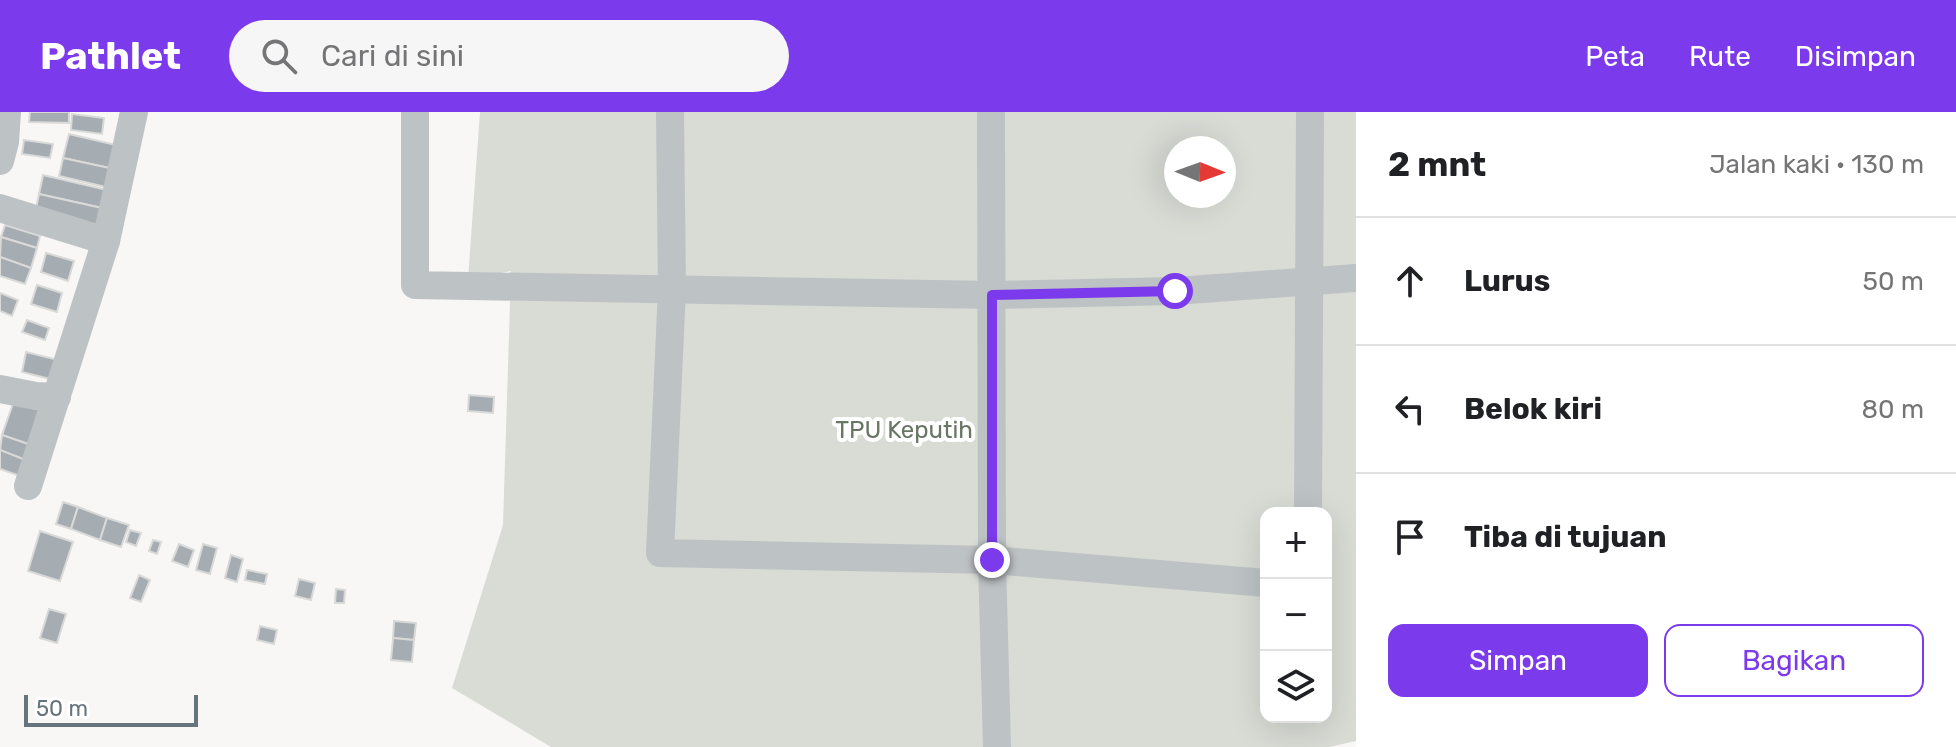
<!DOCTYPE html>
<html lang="id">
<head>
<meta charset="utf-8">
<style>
	:root { --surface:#fff; --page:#f6f6f6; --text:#202124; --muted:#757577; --line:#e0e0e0; --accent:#7c3aed }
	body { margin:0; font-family:Rubik,sans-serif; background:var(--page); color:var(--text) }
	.controls { position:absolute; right:24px; bottom:24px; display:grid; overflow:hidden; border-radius:16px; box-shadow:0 8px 32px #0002 }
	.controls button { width:72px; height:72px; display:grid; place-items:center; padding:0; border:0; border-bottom:2px solid var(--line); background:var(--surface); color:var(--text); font:40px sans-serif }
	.compass { position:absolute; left:1164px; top:24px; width:72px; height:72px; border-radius:50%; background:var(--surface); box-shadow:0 8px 32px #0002; rotate:91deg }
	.scale { position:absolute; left:24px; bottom:20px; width:174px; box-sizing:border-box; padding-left:8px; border:4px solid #66757d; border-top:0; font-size:22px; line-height:28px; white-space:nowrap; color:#66757d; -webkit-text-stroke:6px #fff; paint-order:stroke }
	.stop { position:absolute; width:24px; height:24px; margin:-18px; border:6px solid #7c3aed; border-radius:50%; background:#fff }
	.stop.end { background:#7c3aed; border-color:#fff; box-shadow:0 2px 8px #0008 }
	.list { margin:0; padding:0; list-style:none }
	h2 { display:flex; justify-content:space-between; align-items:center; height:104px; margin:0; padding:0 32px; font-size:34px }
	h2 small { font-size:26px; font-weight:400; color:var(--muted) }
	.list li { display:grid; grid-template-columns:52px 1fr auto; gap:24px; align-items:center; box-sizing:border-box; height:128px; padding:0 32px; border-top:2px solid var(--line) }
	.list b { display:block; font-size:30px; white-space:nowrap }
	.list em { font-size:26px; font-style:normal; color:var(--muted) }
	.actions { display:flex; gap:16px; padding:24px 32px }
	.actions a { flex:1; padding:18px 0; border:2px solid var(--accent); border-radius:16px; text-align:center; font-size:28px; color:var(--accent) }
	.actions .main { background:var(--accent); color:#fff }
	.icon { flex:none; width:44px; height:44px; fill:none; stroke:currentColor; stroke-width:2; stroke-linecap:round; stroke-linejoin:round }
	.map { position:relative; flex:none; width:1356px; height:635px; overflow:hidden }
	header { display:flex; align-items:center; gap:48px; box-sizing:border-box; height:112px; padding:0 40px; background:var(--accent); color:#fff }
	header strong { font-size:38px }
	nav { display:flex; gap:44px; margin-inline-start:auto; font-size:28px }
	.search { width:560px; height:72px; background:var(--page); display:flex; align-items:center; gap:20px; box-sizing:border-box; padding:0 28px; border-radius:44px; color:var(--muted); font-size:30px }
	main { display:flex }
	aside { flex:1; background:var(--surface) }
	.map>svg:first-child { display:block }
	.green { fill:#d8dcd5; fill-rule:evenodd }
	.building { fill:#a5adb2; stroke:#d9d9d8; stroke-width:2 }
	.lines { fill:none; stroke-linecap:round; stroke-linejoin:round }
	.minor { stroke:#bdc2c5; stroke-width:28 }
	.route { stroke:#7c3aed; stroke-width:10 }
	.labels { text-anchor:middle; stroke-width:8; stroke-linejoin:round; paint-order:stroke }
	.park-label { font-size:24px; fill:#697665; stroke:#fff }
</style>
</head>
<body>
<header>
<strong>Pathlet</strong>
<div class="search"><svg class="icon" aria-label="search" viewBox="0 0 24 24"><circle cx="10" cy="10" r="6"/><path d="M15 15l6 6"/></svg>Cari di sini</div>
<nav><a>Peta</a><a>Rute</a><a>Disimpan</a></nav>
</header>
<main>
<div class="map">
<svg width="1356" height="635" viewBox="0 0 1356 635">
	<rect width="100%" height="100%" fill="#f8f7f6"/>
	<!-- green -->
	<path class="green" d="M480 0H1356V629L1329 635H551L452 576 503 413 511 159 468 167ZM1176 36H1224V84H1176ZM1266 401H1326V605H1266Z"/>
	<!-- building -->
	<g class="building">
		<path d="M30 0H69V11L29 10Z"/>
		<path d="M72 2 104 6 102 22 71 18Z"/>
		<path d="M69 22 120 34 114 57 63 46Z"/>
		<path d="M24 28 53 32 50 46 22 42Z"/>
		<path d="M63 46 114 57 110 76 59 64Z"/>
		<path d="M43 63 107 78 102 96 39 82Z"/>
		<path d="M39 82 102 96 98 116 35 101Z"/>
		<path d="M5 113 40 124 37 136 1 125Z"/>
		<path d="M1 125 37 136 31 156 0 145Z"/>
		<path d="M46 141 74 149 68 169 41 160Z"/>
		<path d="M0 145 31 156 25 172 0 164Z"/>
		<path d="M37 173 62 181 57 200 31 192Z"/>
		<path d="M0 181 18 188 12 204 0 199Z"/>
		<path d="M27 208 49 216 45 228 22 220Z"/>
		<path d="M26 240 58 248 54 268 22 260Z"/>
		<path d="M469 283 494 285 493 301 468 299Z"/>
		<path d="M15 286 47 297 34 334 2 323Z"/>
		<path d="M2 323 34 334 28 349 0 338Z"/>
		<path d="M0 338 28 349 23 365 0 357Z"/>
		<path d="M63 390 78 395 71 417 56 412Z"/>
		<path d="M78 395 107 406 100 428 71 417Z"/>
		<path d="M107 406 129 413 121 435 100 428Z"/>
		<path d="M130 418 141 421 136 434 126 430Z"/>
		<path d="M40 419 73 430 60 469 28 459Z"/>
		<path d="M153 428 161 430 157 442 149 439Z"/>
		<path d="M179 432 194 438 188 455 172 449Z"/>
		<path d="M203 432 217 436 210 462 196 458Z"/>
		<path d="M231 443 243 447 237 470 225 466Z"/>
		<path d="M247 458 267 462 265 472 245 468Z"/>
		<path d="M139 463 150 468 141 490 130 486Z"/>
		<path d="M299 467 315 471 311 488 295 484Z"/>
		<path d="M336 477 345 478 344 491H335Z"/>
		<path d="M49 497 66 502 57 531 40 526Z"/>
		<path d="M394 509 416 511 414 528 393 526Z"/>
		<path d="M260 514 277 518 274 532 257 528Z"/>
		<path d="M393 526 414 528 412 550 391 548Z"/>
	</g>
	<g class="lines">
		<!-- minor -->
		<g class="minor">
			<path d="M415 0V173L992 183 1175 179 1356 166"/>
			<path d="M670 0 672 177 660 441 992 448 1266 471"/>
			<path d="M991 0 992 448 997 635"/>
			<path d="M0 49 5 30 7 0"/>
			<path d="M0 96 106 129"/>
			<path d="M0 277 36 284 57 285"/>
			<path d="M28 374 106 129 134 0"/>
			<path d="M1308 401 1310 0"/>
		</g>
	</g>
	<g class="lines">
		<!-- route -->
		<path class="route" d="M992 448V183L1175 179"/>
	</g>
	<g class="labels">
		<!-- park labels -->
		<g class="park-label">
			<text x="904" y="326">TPU Keputih</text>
		</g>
	</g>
</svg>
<div class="controls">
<button>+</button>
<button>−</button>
<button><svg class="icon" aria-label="layers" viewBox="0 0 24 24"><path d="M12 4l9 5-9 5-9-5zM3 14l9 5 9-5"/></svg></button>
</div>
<svg class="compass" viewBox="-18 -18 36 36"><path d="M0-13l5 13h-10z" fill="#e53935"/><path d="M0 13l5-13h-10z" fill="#757577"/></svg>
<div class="scale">50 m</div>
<div class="stop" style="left:1175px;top:179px"></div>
<div class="stop end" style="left:992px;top:448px"></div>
</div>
<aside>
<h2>2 mnt<small>Jalan kaki · 130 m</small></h2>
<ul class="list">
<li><svg class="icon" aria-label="ahead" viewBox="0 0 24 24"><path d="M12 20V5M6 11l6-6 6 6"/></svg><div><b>Lurus</b></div><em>50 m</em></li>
<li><svg class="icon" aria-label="left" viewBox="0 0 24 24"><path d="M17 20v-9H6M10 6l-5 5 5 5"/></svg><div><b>Belok kiri</b></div><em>80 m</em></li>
<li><svg class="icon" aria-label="arrive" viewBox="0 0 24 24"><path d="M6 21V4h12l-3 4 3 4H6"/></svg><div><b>Tiba di tujuan</b></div></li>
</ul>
<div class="actions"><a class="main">Simpan</a><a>Bagikan</a></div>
</aside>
</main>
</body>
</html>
